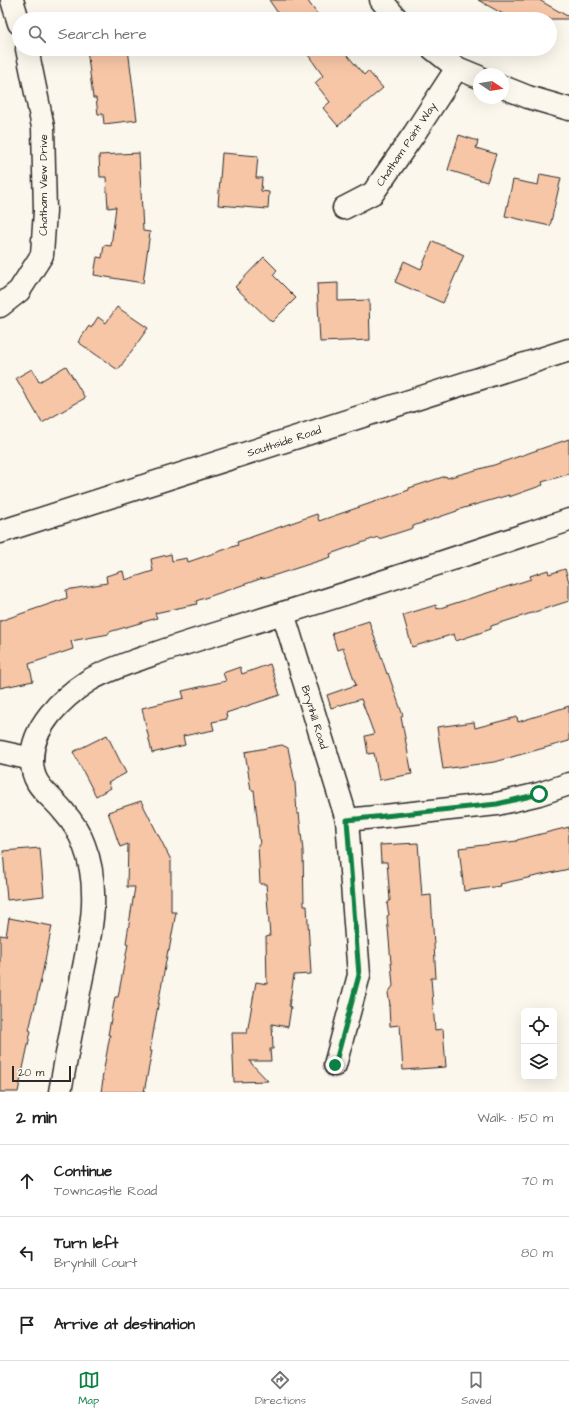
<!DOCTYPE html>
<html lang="en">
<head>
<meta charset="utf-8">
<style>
	:root { --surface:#fff; --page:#f6f6f6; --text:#222; --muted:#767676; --line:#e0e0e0; --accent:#0b8043 }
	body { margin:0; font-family:"Architects Daughter",sans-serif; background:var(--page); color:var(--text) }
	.controls { position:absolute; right:12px; bottom:12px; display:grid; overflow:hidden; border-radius:6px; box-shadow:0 4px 16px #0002 }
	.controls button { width:36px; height:36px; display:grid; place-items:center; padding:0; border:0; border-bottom:1px solid var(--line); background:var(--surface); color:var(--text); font:20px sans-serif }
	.compass { position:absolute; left:473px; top:68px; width:36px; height:36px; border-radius:50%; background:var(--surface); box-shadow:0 4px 16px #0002; rotate:102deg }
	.scale { position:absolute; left:12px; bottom:10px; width:59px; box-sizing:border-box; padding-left:4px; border:2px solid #2b2b2b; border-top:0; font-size:11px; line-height:14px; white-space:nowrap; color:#2b2b2b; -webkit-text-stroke:3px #fbf7ec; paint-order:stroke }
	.stop { position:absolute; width:12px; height:12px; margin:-9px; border:3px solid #0b8043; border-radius:50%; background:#fff }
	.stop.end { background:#0b8043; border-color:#fff; box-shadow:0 1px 4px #0008 }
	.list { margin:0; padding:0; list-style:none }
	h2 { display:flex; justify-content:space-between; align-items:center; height:52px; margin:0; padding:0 16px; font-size:17px }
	h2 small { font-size:13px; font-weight:400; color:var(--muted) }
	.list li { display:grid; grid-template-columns:26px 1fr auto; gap:12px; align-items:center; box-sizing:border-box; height:72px; padding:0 16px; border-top:1px solid var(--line) }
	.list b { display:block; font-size:15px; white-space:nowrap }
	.list p { margin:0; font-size:13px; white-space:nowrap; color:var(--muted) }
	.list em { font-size:13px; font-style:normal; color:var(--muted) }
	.icon { flex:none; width:22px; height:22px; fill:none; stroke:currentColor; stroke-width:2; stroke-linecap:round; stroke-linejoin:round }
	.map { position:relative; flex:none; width:569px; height:1092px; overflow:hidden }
	.search { position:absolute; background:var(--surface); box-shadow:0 4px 16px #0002; left:12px; right:12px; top:12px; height:44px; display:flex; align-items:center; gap:10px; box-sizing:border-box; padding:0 14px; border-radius:22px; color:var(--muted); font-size:15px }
	.sheet { height:268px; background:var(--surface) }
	nav { display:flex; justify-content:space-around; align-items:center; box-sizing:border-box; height:56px; border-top:1px solid var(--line); background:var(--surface); font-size:11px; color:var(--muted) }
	nav a { display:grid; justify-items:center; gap:2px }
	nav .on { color:var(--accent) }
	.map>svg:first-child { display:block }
	.building { fill:#f7c6a7; stroke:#2b2b2b }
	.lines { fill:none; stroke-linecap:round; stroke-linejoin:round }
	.minor-casing { stroke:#2b2b2b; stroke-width:25 }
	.minor { stroke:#fbf7ec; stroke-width:22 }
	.route { stroke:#0b8043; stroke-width:5 }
	.labels { text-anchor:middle; stroke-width:3.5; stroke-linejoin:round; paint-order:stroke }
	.street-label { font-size:11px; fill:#2b2b2b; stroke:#fbf7ec }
</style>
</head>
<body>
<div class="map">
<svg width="569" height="1092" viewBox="0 0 569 1092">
	<rect width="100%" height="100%" fill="#fbf7ec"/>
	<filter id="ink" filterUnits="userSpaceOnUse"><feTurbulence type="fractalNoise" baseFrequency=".025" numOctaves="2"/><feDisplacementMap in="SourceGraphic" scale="8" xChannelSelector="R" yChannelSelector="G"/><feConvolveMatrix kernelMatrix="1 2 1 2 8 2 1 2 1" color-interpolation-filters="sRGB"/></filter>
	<g filter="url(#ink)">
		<!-- building -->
		<g class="building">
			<path d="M269 0H307L321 19H282Z"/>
			<path d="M478 0H539L569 17V19H512Z"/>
			<path d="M87 49H128L137 120 104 124 103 114H98L96 98H93Z"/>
			<path d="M304 49H342L364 75 368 71 383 88 338 126 323 108 330 102 315 83 323 76Z"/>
			<path d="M459 135 478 141 476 148 496 154 487 182 448 170Z"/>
			<path d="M139 153 143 231 150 232 143 283 94 275 97 257 102 258 104 245 111 246 116 207 108 208 106 177H100L99 155Z"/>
			<path d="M222 153 258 156 256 178H262L261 191 269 192 268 209 218 205Z"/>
			<path d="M540 174 561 178 550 226 505 216 513 180 538 185Z"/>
			<path d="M433 241 464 255 443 303 395 282 404 261 421 269Z"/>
			<path d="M264 257 277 270 273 275 296 298 272 322 235 287Z"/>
			<path d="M338 283V301L369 300 370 340 320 342 317 284Z"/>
			<path d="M117 307 148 328 118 370 78 342 89 326 91 328 98 317 106 323Z"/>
			<path d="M66 366 85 398 42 423 16 378 32 369 39 382Z"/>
			<path d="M569 439V474L542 482 543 485 509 497V495L457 510V511L413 526V528L379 539 378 537 330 554 331 557 263 579V578L196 601 197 604 155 613 157 618 109 632V634L71 641 73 649 29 664 33 681 0 688V621L67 598 66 590 107 583 106 576 123 571 125 580 153 571 151 559 171 554 172 561 187 558 188 562 238 545 237 542 317 514 319 521 409 490V488L446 476 447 478 494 465Z"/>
			<path d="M565 569 569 582V601L491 626V629L456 641 454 634 412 647 403 615 436 605 437 609 531 579 530 576 548 570 549 574Z"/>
			<path d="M369 621 387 674 388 673 403 716 401 717 412 774 379 780 374 753 368 754 365 736 374 734 361 699 331 708 327 695 356 685 343 648 337 650 332 633Z"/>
			<path d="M270 664 280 695 226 713 227 719 212 722 214 730 183 736 185 745 152 753 142 708 184 698 182 691 226 681 223 673 240 667 242 674Z"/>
			<path d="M569 706V741L494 762 443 769 437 727 474 722 475 728 517 717 518 722Z"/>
			<path d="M107 735 126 773 108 783 111 788 96 796 73 752Z"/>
			<path d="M282 745 288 748 295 783 297 814 299 813 303 851 304 906H307L311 974 294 975 289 1006 291 1007 288 1027 272 1024 273 1049H270L271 1061H249L268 1081 234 1082 232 1033H247L256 982 267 984 266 937 270 936 266 884H260L258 845H260L254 790H251L245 752Z"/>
			<path d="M141 801 171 860V912H176L169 951 168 950 158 1005 150 1051H152L144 1092H101L103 1080 102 1079 110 1035H108L115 997H118L128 944 126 943 135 887H127L128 844 120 847 108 812Z"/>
			<path d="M569 827V869L500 884 501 886 464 891 459 848 517 841V840Z"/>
			<path d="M418 843 422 896 431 895 436 978H431L435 1030 443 1029 446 1067 403 1070 400 1025 390 1026 389 1005H390L388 993 393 986 387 916 389 915 387 904 390 900 387 862H381L380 845Z"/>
			<path d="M40 848 44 896 7 900 3 851Z"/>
			<path d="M9 918 52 926 41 980 29 1030 31 1031 18 1092H0V935L6 936Z"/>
		</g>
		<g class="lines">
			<defs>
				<g id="minor">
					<path d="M12 0 19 23"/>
					<path d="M381 0 397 19"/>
					<path d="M433 49 457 68 479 77"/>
					<path d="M503 87 528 97 569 109"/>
					<path d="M344 208 373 193 414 134 457 68"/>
					<path d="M0 306 19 291 42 255 45 211 43 127 27 49"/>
					<path d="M0 532 569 350"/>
					<path d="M283 613 347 820 359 975 335 1065"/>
					<path d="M0 752 32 759"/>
					<path d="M347 820 497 804 539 794 569 784"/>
					<path d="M60 1092C66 1059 72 1026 79 992 88 944 103 893 84 845 80 834 72 821 64 812 50 794 32 787 32 761 31 727 62 698 88 681 108 669 130 663 151 655 190 641 230 630 270 617 370 587 470 553 569 520"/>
				</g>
			</defs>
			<!-- minor casing -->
			<use href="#minor" class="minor-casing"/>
			<!-- minor -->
			<use href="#minor" class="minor"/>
		</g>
	</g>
	<g class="lines" filter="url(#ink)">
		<!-- route -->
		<path class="route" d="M335 1065 359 975 347 820 497 804 539 794"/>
	</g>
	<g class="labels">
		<!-- street labels -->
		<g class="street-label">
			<text transform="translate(406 144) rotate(-56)" y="4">Chatham Point Way</text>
			<text transform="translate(43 185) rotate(-90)" y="4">Chatham View Drive</text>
			<text transform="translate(284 441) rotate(-18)" y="4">Southside Road</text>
			<text transform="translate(315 717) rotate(73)" y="4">Brynhill Road</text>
		</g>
	</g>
</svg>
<div class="controls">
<button><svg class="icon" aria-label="locate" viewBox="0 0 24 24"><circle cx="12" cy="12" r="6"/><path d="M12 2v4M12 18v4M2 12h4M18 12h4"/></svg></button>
<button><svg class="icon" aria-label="layers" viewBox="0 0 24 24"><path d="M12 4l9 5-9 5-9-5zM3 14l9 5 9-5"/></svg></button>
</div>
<svg class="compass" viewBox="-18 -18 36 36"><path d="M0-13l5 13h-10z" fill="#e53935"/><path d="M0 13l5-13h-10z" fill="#767676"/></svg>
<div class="scale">20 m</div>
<div class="stop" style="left:539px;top:794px"></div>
<div class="stop end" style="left:335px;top:1065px"></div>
<div class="search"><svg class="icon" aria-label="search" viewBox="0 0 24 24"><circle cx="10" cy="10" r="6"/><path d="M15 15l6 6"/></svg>Search here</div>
</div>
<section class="sheet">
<h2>2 min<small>Walk · 150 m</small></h2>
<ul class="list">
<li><svg class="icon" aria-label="ahead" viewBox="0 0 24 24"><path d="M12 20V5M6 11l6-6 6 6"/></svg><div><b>Continue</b><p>Towncastle Road</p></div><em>70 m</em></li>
<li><svg class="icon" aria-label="left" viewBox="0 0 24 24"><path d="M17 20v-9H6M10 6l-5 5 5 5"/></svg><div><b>Turn left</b><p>Brynhill Court</p></div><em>80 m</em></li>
<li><svg class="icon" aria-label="arrive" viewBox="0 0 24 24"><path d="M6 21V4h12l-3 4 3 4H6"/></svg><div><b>Arrive at destination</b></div></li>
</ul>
</section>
<nav>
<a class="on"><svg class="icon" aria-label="map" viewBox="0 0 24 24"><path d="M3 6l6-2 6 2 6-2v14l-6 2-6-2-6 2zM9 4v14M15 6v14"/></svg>Map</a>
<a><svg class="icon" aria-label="directions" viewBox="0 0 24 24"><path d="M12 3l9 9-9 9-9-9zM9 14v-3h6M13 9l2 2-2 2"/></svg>Directions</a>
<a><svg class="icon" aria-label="saved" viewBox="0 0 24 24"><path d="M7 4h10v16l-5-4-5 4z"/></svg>Saved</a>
</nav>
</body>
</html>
